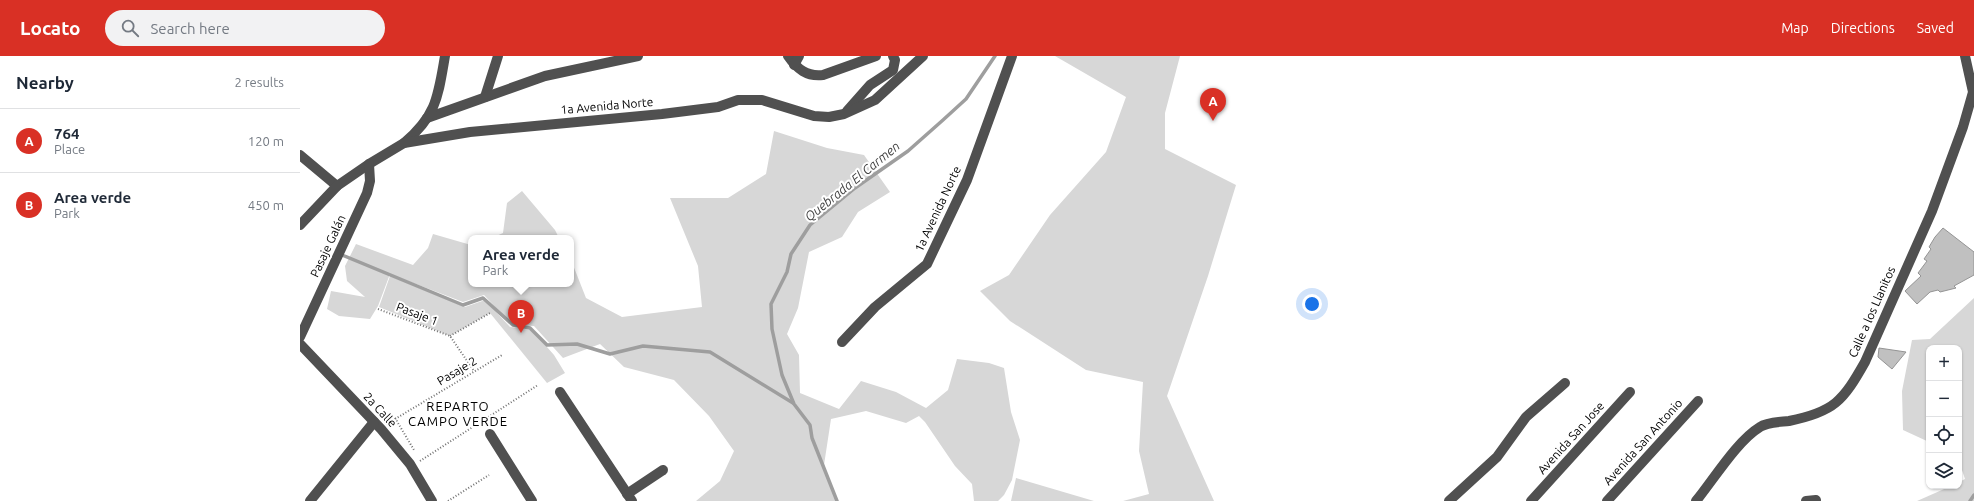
<!DOCTYPE html>
<html lang="en">
<head>
<meta charset="utf-8">
<style>
	:root { --surface:#fff; --page:#f2f2f3; --text:#1f2937; --muted:#747a83; --line:#e0e1e3; --accent:#d93025 }
	body { margin:0; font-family:Ubuntu,sans-serif; background:var(--page); color:var(--text) }
	.controls { position:absolute; right:12px; bottom:12px; display:grid; overflow:hidden; border-radius:8px; box-shadow:0 1px 3px #0004 }
	.controls button { width:36px; height:36px; display:grid; place-items:center; padding:0; border:0; border-bottom:1px solid var(--line); background:var(--surface); color:var(--text); font:20px sans-serif }
	.you { position:absolute; left:1012px; top:248px; width:14px; height:14px; margin:-10px; border:3px solid #fff; border-radius:50%; background:#1a73e8; box-shadow:0 0 0 6px #1a73e833 }
	.badge { display:grid; place-items:center; width:26px; height:26px; border-radius:50%; background:var(--accent); color:#fff; font-size:13px; font-weight:700 }
	.pin { position:absolute; translate:-50% -33px; filter:drop-shadow(0 1px 2px #0008) }
	.pin::after { content:''; position:absolute; top:21px; width:14px; height:12px; background:inherit; clip-path:polygon(0 0,100% 0,50% 100%) }
	.popup { position:absolute; left:168px; top:179px; width:106px; height:52px; box-sizing:border-box; display:grid; place-content:center; border-radius:8px; background:var(--surface); filter:drop-shadow(0 1px 3px #0005); font-size:13px; white-space:nowrap; color:var(--muted) }
	.popup b { font-size:15px; color:var(--text) }
	.popup::after { content:''; position:absolute; left:50%; top:100%; margin-left:-8px; border:8px solid transparent; border-top-color:var(--surface) }
	.list { margin:0; padding:0; list-style:none }
	h2 { display:flex; justify-content:space-between; align-items:center; height:52px; margin:0; padding:0 16px; font-size:17px }
	h2 small { font-size:13px; font-weight:400; color:var(--muted) }
	.list li { display:grid; grid-template-columns:26px 1fr auto; gap:12px; align-items:center; box-sizing:border-box; height:64px; padding:0 16px; border-top:1px solid var(--line) }
	.list b { display:block; font-size:15px; white-space:nowrap }
	.list p { margin:0; font-size:13px; white-space:nowrap; color:var(--muted) }
	.list em { font-size:13px; font-style:normal; color:var(--muted) }
	.icon { flex:none; width:22px; height:22px; fill:none; stroke:currentColor; stroke-width:2; stroke-linecap:round; stroke-linejoin:round }
	.map { position:relative; flex:none; width:1674px; height:445px; overflow:hidden }
	header { display:flex; align-items:center; gap:24px; box-sizing:border-box; height:56px; padding:0 20px; background:var(--accent); color:#fff }
	header strong { font-size:19px }
	nav { display:flex; gap:22px; margin-inline-start:auto; font-size:14px }
	.search { width:280px; height:36px; background:var(--page); display:flex; align-items:center; gap:10px; box-sizing:border-box; padding:0 14px; border-radius:22px; color:var(--muted); font-size:15px }
	main { display:flex }
	aside { flex:1; background:var(--surface) }
	.map>svg:first-child { display:block }
	.green { fill:#d7d7d7 }
	.lines { fill:none; stroke-linecap:round; stroke-linejoin:round }
	.stream { stroke:#9e9e9e; stroke-width:3.5 }
	.building { fill:#c0c0c0; stroke:#949494 }
	.path { stroke:#727272; stroke-width:2; stroke-dasharray:1 2; stroke-linecap:butt }
	.minor { stroke:#505050; stroke-width:10 }
	.labels { text-anchor:middle; stroke-width:4; stroke-linejoin:round; paint-order:stroke }
	.street-label { font-size:12px; fill:#000; stroke:#fff }
	.water-label { font-size:13px; font-style:italic; fill:#3f3f3f; stroke:#fff }
	.neighbourhood-label { font-size:13px; letter-spacing:1px; fill:#000; stroke:#fff }
</style>
</head>
<body>
<header>
<strong>Locato</strong>
<div class="search"><svg class="icon" aria-label="search" viewBox="0 0 24 24"><circle cx="10" cy="10" r="6"/><path d="M15 15l6 6"/></svg>Search here</div>
<nav><a>Map</a><a>Directions</a><a>Saved</a></nav>
</header>
<main>
<aside>
<h2>Nearby<small>2 results</small></h2>
<ul class="list">
<li><span class="badge">A</span><div><b>764</b><p>Place</p></div><em>120 m</em></li>
<li><span class="badge">B</span><div><b>Area verde</b><p>Park</p></div><em>450 m</em></li>
</ul>
</aside>
<div class="map">
<svg width="1674" height="445" viewBox="0 0 1674 445">
	<rect width="100%" height="100%" fill="#fff"/>
	<!-- green -->
	<g class="green">
		<path d="M755 0H880L865 57V93L936 129 908 220 867 340 914 445H823L849 438 839 395 843 326 786 314 710 265 680 235 709 219 750 159 806 96 826 41Z"/>
		<path d="M474 75 527 92 564 99 590 136 558 156 542 181 509 196 498 252 487 278 499 299 500 337 539 353 561 325 596 336 626 352 648 334 657 303 689 307 704 312 711 356 720 384 712 424 704 439 698 445H674L672 428 655 410 625 366 619 360 606 367 566 355 531 363 524 409 537 445H396L420 425 434 395 409 360 374 324 324 311 300 288 263 302 234 270 212 269 184 239 163 246 90 218 78 250 70 263 39 260 27 253 31 235 65 241 47 225 45 210 56 188 113 209 128 192 133 178 171 189V228H271V204L286 242 322 261 402 251 398 210 370 142H428L466 118Z"/>
		<path d="M222 135 255 174 259 182H192L203 177 207 147Z"/>
		<path d="M90 220 165 251 185 244 210 271 232 274 254 299 265 317 247 327 190 257 150 280 79 251Z"/>
		<path d="M1674 242V445H1617L1651 430H1659V426L1665 423 1659 405V292H1629V386L1603 374 1602 335 1612 284 1630 283Z"/>
		<path d="M716 422 794 445H711Z"/>
	</g>
	<g class="lines">
		<!-- stream -->
		<g class="stream">
			<path d="M42 199 163 249 183 242 213 269 230 272 247 289 277 288 310 298 343 290 410 296 493 347"/>
			<path d="M537 445 512 382 510 369 494 348 482 319 472 273 471 248 487 216 491 198 510 169 555 132 608 95 643 64 666 43 695 0"/>
			<path d="M1670 445 1674 439"/>
		</g>
	</g>
	<!-- building -->
	<g class="building">
		<path d="M1643 172 1674 196V219L1654 230 1656 232 1640 236 1638 234 1630 236 1617 248 1605 235 1621 220 1618 217 1627 205 1624 203 1631 193 1629 191 1635 181Z"/>
		<path d="M1579 292 1606 296 1592 313 1578 301Z"/>
	</g>
	<g class="lines">
		<!-- path -->
		<g class="path">
			<path d="M78 253 150 280 174 315"/>
			<path d="M150 280 190 257"/>
			<path d="M95 362 114 394"/>
			<path d="M90 366 202 299"/>
			<path d="M120 405 238 329"/>
			<path d="M148 445 189 419"/>
		</g>
		<!-- minor -->
		<g class="minor">
			<path d="M488 0C497 13 507 21 523 19L576 0"/>
			<path d="M494 9 499 0"/>
			<path d="M185 41 198 0"/>
			<path d="M547 55 570 29 593 14 595 4 593 0"/>
			<path d="M127 62 245 20 338 0"/>
			<path d="M104 87C137 59 138 40 145 0"/>
			<path d="M0 99 37 130"/>
			<path d="M0 169 37 130 69 108 104 87 170 76 362 58 418 51 438 44H462L514 60 529 61 544 58 575 44 623 0"/>
			<path d="M0 281 67 137 70 125 69 108"/>
			<path d="M542 286 575 251 627 208 667 124 712 0"/>
			<path d="M0 288 81 373 110 408 132 445"/>
			<path d="M260 336 332 445"/>
			<path d="M190 378 232 445"/>
			<path d="M327 438 363 414"/>
			<path d="M10 445 74 366"/>
			<path d="M1149 445 1197 401 1226 361 1265 327"/>
			<path d="M1231 445 1330 336"/>
			<path d="M1307 445 1398 345"/>
			<path d="M1396 445C1414 423 1437 385 1460 371 1467 366 1481 366 1489 365 1534 356 1543 345 1565 306L1632 155 1663 71 1673 36 1665 0"/>
			<path d="M1506 445 1516 444"/>
		</g>
	</g>
	<g class="labels">
		<!-- street labels -->
		<g class="street-label">
			<text transform="translate(307 50) rotate(-5)" y="4">1a Avenida Norte</text>
			<text transform="translate(638 153) rotate(-65)" y="4">1a Avenida Norte</text>
			<text transform="translate(28 190) rotate(-65)" y="4">Pasaje Galán</text>
			<text transform="translate(1572 256) rotate(-66)" y="4">Calle a los Llanitos</text>
			<text transform="translate(117 258) rotate(21)" y="4">Pasaje 1</text>
			<text transform="translate(157 315) rotate(-31)" y="4">Pasaje 2</text>
			<text transform="translate(80 354) rotate(47)" y="4">2a Calle</text>
			<text transform="translate(1271 382) rotate(-48)" y="4">Avenida San Jose</text>
			<text transform="translate(1343 386) rotate(-48)" y="4">Avenida San Antonio</text>
		</g>
		<!-- water labels -->
		<g class="water-label">
			<text transform="translate(552 125) rotate(-39)" y="5">Quebrada El Carmen</text>
		</g>
		<!-- neighbourhood labels -->
		<g class="neighbourhood-label">
			<text x="158" y="355">REPARTO<tspan x="158" dy="15">CAMPO VERDE</tspan></text>
		</g>
	</g>
</svg>
<div class="controls">
<button>+</button>
<button>−</button>
<button><svg class="icon" aria-label="locate" viewBox="0 0 24 24"><circle cx="12" cy="12" r="6"/><path d="M12 2v4M12 18v4M2 12h4M18 12h4"/></svg></button>
<button><svg class="icon" aria-label="layers" viewBox="0 0 24 24"><path d="M12 4l9 5-9 5-9-5zM3 14l9 5 9-5"/></svg></button>
</div>
<div class="you"></div>
<div class="pin badge" style="left:913px;top:65px">A</div>
<div class="pin badge" style="left:221px;top:277px">B</div>
<div class="popup"><b>Area verde</b>Park</div>
</div>
</main>
</body>
</html>
